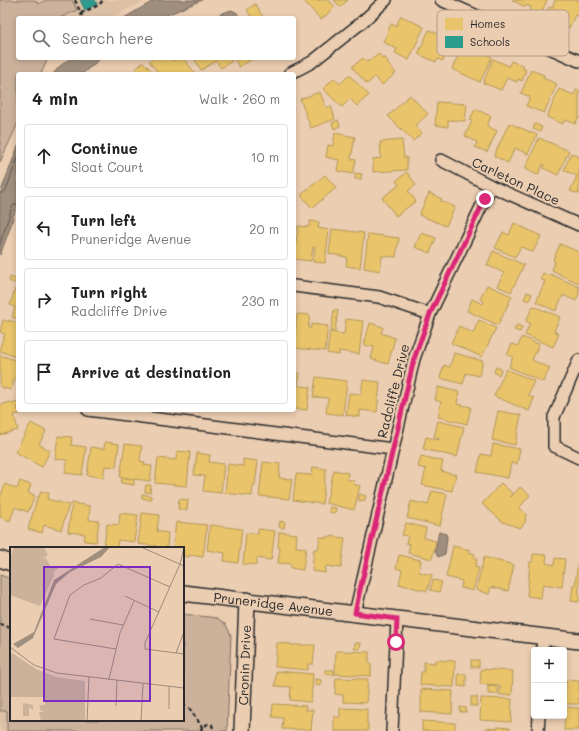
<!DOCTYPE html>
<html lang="en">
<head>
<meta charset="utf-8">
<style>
	:root { --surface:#fff; --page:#f2f2f2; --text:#222; --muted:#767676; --line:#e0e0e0 }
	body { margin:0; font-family:Mali,sans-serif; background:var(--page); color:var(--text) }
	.controls { position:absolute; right:12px; bottom:12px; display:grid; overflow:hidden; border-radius:4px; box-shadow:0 2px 6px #0003 }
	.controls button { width:36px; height:36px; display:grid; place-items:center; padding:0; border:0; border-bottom:1px solid var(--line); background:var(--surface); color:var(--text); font:20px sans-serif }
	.stop { position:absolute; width:12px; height:12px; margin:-9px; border:3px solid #db2777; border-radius:50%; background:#fff }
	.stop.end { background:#db2777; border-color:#fff; box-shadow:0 1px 4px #0008 }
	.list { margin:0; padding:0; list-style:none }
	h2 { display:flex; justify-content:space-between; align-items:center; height:52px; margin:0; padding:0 16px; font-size:17px }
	h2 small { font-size:13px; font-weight:400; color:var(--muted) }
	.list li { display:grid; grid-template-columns:26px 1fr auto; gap:12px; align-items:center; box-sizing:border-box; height:64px; margin:0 8px 8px; padding:0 8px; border:1px solid var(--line); border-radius:4px }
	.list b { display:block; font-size:15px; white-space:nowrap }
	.list p { margin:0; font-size:13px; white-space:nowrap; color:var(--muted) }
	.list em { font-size:13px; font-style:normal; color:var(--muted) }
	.icon { flex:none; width:22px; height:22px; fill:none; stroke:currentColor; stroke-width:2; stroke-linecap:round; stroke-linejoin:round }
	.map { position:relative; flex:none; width:579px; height:731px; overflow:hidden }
	.search { position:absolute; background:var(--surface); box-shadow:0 2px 6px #0003; left:16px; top:16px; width:280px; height:44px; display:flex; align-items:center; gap:10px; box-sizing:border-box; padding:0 14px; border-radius:4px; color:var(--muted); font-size:15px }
	.panel { position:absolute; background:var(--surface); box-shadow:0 2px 6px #0003; left:16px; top:72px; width:280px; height:340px; border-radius:4px }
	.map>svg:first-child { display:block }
	.built { fill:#dbc0a6 }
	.green { fill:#ccb29b; stroke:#7c6e63 }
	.water { fill:#a18f7e; stroke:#72675d }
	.homes { fill:#e9c46a; stroke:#b09657 }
	.schools { fill:#2a9d8f; stroke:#2a7b71 }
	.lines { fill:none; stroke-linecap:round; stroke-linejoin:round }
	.shore { stroke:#5a534c; stroke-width:1 }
	.street-casing { stroke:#2b2b2b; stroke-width:14 }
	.secondary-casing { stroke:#2b2b2b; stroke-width:18 }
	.path { stroke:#2b2b2b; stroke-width:2.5; stroke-dasharray:4 3; stroke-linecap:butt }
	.street { stroke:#ebcdb1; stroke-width:11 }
	.secondary { stroke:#ebcdb1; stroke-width:15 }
	.route { stroke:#db2777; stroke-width:5 }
	.labels { text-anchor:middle; stroke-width:4; stroke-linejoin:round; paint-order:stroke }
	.street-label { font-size:13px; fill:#2b2b2b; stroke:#ebcdb1 }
	.inset-road { fill:none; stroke:#9e8c7b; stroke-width:1 }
	.view { fill:#7b2cbf; fill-opacity:0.15; stroke:#7b2cbf; stroke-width:2 }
	.inset-edge { fill:none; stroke:#2b2b2b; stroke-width:2 }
	.key { fill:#ebcdb1; stroke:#b19c89; stroke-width:1 }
	.key-label { font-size:11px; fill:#2b2b2b }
</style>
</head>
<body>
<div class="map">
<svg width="579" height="731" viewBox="0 0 579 731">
	<rect width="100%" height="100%" fill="#ebcdb1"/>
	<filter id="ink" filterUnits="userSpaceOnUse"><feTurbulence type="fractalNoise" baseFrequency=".025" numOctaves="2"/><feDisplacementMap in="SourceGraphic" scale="8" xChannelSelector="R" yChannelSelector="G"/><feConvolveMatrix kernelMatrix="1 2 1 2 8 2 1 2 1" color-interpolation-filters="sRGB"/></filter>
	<g filter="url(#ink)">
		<!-- built -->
		<g class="built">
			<path d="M0 0H147L109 18H18V74Z"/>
			<rect x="0" y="711" width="7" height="20"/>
		</g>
		<!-- green -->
		<g class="green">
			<path d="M0 0H35L38 4 47 0H72L77 10 60 18H18V58H48L41 74H18V123L0 162Z"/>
			<path d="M0 575 11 579V720H183V614L217 618 226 625 231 635 227 731H7V711H0Z"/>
		</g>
		<!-- water -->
		<g class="water">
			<path d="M155 0H202L160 18H124Z"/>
			<path d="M231 10 236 12 238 14 237 18H217L218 15Z"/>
			<path d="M71 58H101L82 74H53L60 66Z"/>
			<path d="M18 146V201L10 228 0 255V194Z"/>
			<path d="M439 532 446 534 447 537 445 554 438 557 435 551C437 545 437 538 439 532Z"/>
		</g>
		<!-- homes -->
		<g class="homes">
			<path d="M303 0H329L335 7 321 20Z"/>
			<path d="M334 0H348L340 7Z"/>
			<path d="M512 0H547L540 16 529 11 531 7 526 5 525 7Z"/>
			<path d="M555 0H579V16L575 15 569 28 545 18 549 7 552 8Z"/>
			<path d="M255 4 263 17 260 18H252L247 10Z"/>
			<path d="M401 16 424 27 409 60 395 53 397 49 383 42 391 24 396 26Z"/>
			<path d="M429 30 443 36 446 31 459 37 452 54 447 51 443 61 438 59 436 62 418 54Z"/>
			<path d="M465 41 478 47 477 49 492 57 480 82 452 69Z"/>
			<path d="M379 54 383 59 384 57 388 61 387 63 396 73 382 85 375 77 367 84 352 67 363 58 367 62Z"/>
			<path d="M154 58H170L173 61 177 58H183L196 74H159L149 61Z"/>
			<path d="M194 58H230L232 61 221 68 216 61 201 70Z"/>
			<path d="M234 58H254L239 67Z"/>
			<path d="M493 59 509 66 511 61 524 66 523 69 526 70 522 81 518 79 517 82 507 78 501 90 483 83Z"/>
			<path d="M143 62 155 74H131Z"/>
			<path d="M531 70 544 75 543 78 557 84 544 113 526 106 530 97 521 93Z"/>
			<path d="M349 75 369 95 357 106 350 99 342 107 323 89 334 78 340 84Z"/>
			<path d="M559 89 574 95 577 89 579 90V119L578 118 575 124 566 120V121L564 120 563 124 547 117Z"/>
			<path d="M320 92 326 108 331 106 335 119 311 128 300 99Z"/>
			<path d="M410 95 428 114 415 126 422 133 413 141 388 116Z"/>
			<path d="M437 102 467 104 465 121 448 120V127L435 125Z"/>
			<path d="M475 109 491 116 487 126 497 131 487 152 475 147 477 142 465 136 472 121 470 120Z"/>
			<path d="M338 120 340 126 334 129 332 123Z"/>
			<path d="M509 123 537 135 528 154 515 148 508 163 494 156Z"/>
			<path d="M535 124 542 127 540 132 533 129Z"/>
			<path d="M335 133 355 137 351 159 356 160 353 174 337 171 339 160 326 157 328 145 333 146Z"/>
			<path d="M539 138 569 151 558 175 543 168 545 165 543 164 538 175 525 169Z"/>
			<path d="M402 140 404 158 407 157V170L373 172V159L381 158 380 142Z"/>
			<path d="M571 153 579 157V194L570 191 577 176 564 170Z"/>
			<path d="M407 172 416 185 408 191 416 201 396 216 382 198 399 185 396 181Z"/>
			<path d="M355 173 362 174 361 179H355Z"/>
			<path d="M325 175 336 188 312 208 301 195Z"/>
			<path d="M429 193 442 199 441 201 455 207 446 226 419 215Z"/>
			<path d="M310 221 319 222 318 228 329 230 325 263 313 262 315 247H313L311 261 294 259 298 226 309 227Z"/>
			<path d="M514 223 541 236 533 252 521 247 515 257 495 248 503 232 509 235Z"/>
			<path d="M332 229 364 233 360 268 346 266 347 257 329 254Z"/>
			<path d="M421 233 436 238 430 253 415 247Z"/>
			<path d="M368 234 399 238 396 257 382 256 380 271 364 268Z"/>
			<path d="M560 244 579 252V283L560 275V274L552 270 555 261 553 260Z"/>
			<path d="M493 251 524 265 511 292 497 286 504 273 487 265Z"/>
			<path d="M543 273 549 276 550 274 579 287V293L576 301 563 295 556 311 536 302 545 281 540 279Z"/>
			<path d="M10 277 18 280V284L9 281Z"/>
			<path d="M487 285 512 296 498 325 467 311 472 299 483 304 484 301 480 299Z"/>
			<path d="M15 289 18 290V319L12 317 15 307 10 305Z"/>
			<path d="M527 292 532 294 529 301 524 299Z"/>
			<path d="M533 306 560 317 554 331 559 334 553 347 525 335 530 323 526 321Z"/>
			<path d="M334 310H338L335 331H331Z"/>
			<path d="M297 314 310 315 308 328H311V324L328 326 325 351 294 348Z"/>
			<path d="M346 319 363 321 359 354 339 351V355L327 353 330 332 344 334Z"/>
			<path d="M3 320 9 322V320L18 323V352L16 357 0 351V347L5 334 0 332Z"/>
			<path d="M479 320 496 328 482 357 451 343 459 326 473 333Z"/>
			<path d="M370 323 383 327 381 333 395 338 388 364 371 359 374 347 364 345Z"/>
			<path d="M517 325 522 327 520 332 514 330Z"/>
			<path d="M522 337 539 344 532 360 550 368 543 382 509 367 513 357 507 355 512 344 518 346Z"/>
			<path d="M454 353 483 361 479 376 466 373 463 384 440 378 444 365 450 367Z"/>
			<path d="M0 355 18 361V375H16L11 390 0 387Z"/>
			<path d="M496 367 501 369 499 375 494 372Z"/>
			<path d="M506 369 534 381 528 395 534 398 529 411 494 396Z"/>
			<path d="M294 372 300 373 298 386 310 387 307 410 294 409Z"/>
			<path d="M316 377 347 381 343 415 326 413 328 398 313 397Z"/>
			<path d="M363 380 380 382 377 412 360 410V417L346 415 349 393 361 394Z"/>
			<path d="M438 387 459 392 457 404 471 407 467 424 438 417 441 402 435 400Z"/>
			<path d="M11 402 12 404 18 402V410H22L23 413 14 415 18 430 0 435V405Z"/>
			<path d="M498 411 521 415 515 445 492 440Z"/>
			<path d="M438 421 464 427 457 457 423 449 426 437 439 440V438L434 437Z"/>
			<path d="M31 423 46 431 39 444 50 451 42 467 15 452Z"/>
			<path d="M58 436 72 437 71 445 86 447 82 475 65 473 67 460 55 459Z"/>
			<path d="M105 442 119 444 116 467 105 466 103 478 87 475 91 447 104 449Z"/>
			<path d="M125 444 142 446 140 461 145 462 144 465 152 466 150 481 120 477Z"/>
			<path d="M493 444 520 449 517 464 511 463 508 478 477 472 481 454 491 456Z"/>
			<path d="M177 451 190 452 187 486 155 483 158 458 176 460Z"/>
			<path d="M197 453 210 455 209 462 224 464 221 493 203 491 205 476 194 475Z"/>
			<path d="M421 456 443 461 441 471 456 475 452 491 422 485 426 469 418 467Z"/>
			<path d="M243 459 258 461 255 485H253L252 496 225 493 228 464 243 466Z"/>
			<path d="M263 462 280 464 279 478 292 479 289 499 259 496Z"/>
			<path d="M313 467 326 469 322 504 293 500 296 474 312 475Z"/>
			<path d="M334 470 348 473 347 479 354 481 353 484 360 486 354 510 326 503Z"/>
			<path d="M122 478 134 479V485L121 483Z"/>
			<path d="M20 481 31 485 28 493 35 496 28 512 15 507 10 521 0 517V498L5 484 17 489Z"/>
			<path d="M501 483 512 493 510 496 511 497 520 487 530 495 519 508 526 514 525 523 520 528 503 522 482 504Z"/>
			<path d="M146 485H151L150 493 145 492Z"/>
			<path d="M41 491 49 493 47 499 69 505 61 530 44 525 42 533 28 529 38 496 39 497Z"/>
			<path d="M432 491 447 494 440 526 407 518 411 501 428 505Z"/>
			<path d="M142 494 151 496V500L142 498Z"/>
			<path d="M360 494 366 496 364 501 358 500Z"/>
			<path d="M179 499 188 500 187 510 178 509Z"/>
			<path d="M72 503 90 506 89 520 99 521 96 542 84 541 85 534 68 532Z"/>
			<path d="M330 507 336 508 335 513 329 512Z"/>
			<path d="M120 513 138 515 134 542 118 540 117 548 104 547 107 524 119 525Z"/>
			<path d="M142 513 159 515 157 531 168 533 167 548H156V546L138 544Z"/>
			<path d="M280 521 285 522 284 528 279 527Z"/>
			<path d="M176 522 207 525 203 557 189 555V557L183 556V548H173Z"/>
			<path d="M406 523 426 528 424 538 436 541 432 559 408 553 410 544 406 543 408 536 402 535Z"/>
			<path d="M210 525 242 529 238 563 224 561 225 553 207 550Z"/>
			<path d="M258 529 275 531 271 560 257 558 256 565 243 564 246 533 258 534Z"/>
			<path d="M279 532 297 534 296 547 306 548 303 570 291 568V564L278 563 280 548 278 547Z"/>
			<path d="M328 536 345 538 341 568 326 566 325 573 312 571 314 549 318 550 320 537 328 538Z"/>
			<path d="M453 546 470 550 469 552 475 554 474 558 477 559 475 567 479 568 473 591 461 588 462 581 446 577Z"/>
			<path d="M533 554 547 555 546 563 554 565 555 558 565 559 562 587 543 584 541 598 527 596 530 562H532Z"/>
			<path d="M399 555 421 560 419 572 432 575 427 591 399 584 402 570 396 568Z"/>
			<path d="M484 557 514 565 508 591 491 587 489 594 476 590Z"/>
			<path d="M578 561 579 562V602L571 601 573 585H575Z"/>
			<path d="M433 580 442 582 439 592 430 590Z"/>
			<path d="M277 643 291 644V645H315L313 664H308V670L275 667Z"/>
			<path d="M355 643H361L360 649H354Z"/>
			<path d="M336 651 369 652V663L371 664V676L335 674Z"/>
			<path d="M435 660 455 661 454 687 420 685 421 672H424V662L435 663Z"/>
			<rect x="471" y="660" width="8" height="7"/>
			<path d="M481 669 513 671 512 695H500V685L480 684Z"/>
			<path d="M325 670H334V675L325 674Z"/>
			<path d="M276 671 313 674 311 702 290 700 291 687 275 686Z"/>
			<path d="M458 674H466V687L458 686Z"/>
			<path d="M336 678 368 679 366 703 343 702V695L335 694Z"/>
			<path d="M315 679 321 680V686L315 685Z"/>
			<path d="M566 680 579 681V704H565Z"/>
			<path d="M488 686 498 687V694H488Z"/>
			<path d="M421 689 453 691 452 714 421 712Z"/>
			<rect x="471" y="697" width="6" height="9"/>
			<path d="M481 698 512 699 511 722 480 720Z"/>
			<path d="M273 704 306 706 305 710H313L311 730 282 729 283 718 272 717Z"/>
			<path d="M460 707 466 708V712H460Z"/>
			<path d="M565 707 579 708V730H564Z"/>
			<path d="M340 708 367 709V724H368V731H334V717H340Z"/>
			<path d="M422 721 455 723V731H422Z"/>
			<path d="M497 727 510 728V731H497Z"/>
			<path d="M486 728 496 729V731H485Z"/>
		</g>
		<!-- schools -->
		<path class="schools" d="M80 0H95L97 4 85 10Z"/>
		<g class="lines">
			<!-- shore -->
			<g class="shore">
				<path d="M0 193H3L6 190 18 157"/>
				<path d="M0 244 12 207 15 204H18"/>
			</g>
			<defs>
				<g id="street">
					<path d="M441 0 579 61"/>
					<path d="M289 74 312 62 361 23 386 0"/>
					<path d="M441 160 491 186 579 225"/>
					<path d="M294 286 379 297 430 314"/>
					<path d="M579 360 554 417V446L579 458"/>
					<path d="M88 410 393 449"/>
					<path d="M355 613 414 359 430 314 491 186"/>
					<path d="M542 650 543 637"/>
					<path d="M392 731 397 619"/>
					<path d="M538 731 539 716"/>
				</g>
				<g id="secondary">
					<path d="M0 559 11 563"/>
					<path id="s1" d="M183 593 579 641"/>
					<path id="s2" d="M242 731 247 600"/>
				</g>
			</defs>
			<!-- street casing -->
			<use href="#street" class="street-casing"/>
			<!-- secondary casing -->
			<use href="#secondary" class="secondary-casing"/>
			<!-- path -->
			<g class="path">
				<path d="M75 0 82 16"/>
				<path d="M81 13 99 5 103 0"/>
				<path d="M0 624 11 628"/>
				<path d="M183 704 190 709 202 727"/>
				<path d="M201 731 202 727 208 724 212 725 214 731"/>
			</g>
			<!-- street -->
			<use href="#street" class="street"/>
			<!-- secondary -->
			<use href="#secondary" class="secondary"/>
		</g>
	</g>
	<g class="lines" filter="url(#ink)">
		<!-- route -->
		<path class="route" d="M396 642 397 619 355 613 359 594 414 359 430 314 485 199"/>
	</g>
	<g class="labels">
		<!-- street labels -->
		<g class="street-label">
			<text transform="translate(516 181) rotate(25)" y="5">Carleton Place</text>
			<text transform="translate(393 391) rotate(-76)" y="5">Radcliffe Drive</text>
			<text dy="5" stroke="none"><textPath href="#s1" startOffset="91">Pruneridge Avenue</textPath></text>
			<text dy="5" stroke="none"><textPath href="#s2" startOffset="66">Cronin Drive</textPath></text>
		</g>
	</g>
	<!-- overview -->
	<g transform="translate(10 547)">
		<rect width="174" height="174" fill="#ebcdb1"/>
		<path d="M4 0H34L38 8 32 12 36 11 41 21 47 18 48 22 43 25 44 28 30 59 0 48V11ZM2 106 26 122 46 130 75 134V174H31L29 165H35L31 164 29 158H35V150H0V108ZM13 156 23 158V163L19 160V169H13Z" fill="#ccb29b"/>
		<path d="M95 0H100L91 10 60 25 46 37 23 91 8 101 3 97 24 85 44 33Z" fill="#a18f7e"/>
		<path class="inset-road" d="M131 0 174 19M174 1 170 17 135 96V102L174 107M115 49 149 65M80 72 113 78M0 100 24 118 47 126 174 141M106 102 44 92 60 48 74 38 91 31 108 17 160 40M166 106 174 85M99 132 110 86 124 54M106 159 107 133M159 162V139M77 174 79 130M131 174 133 137"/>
		<path class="view" d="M34 20H140V154H34Z"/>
		<rect width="174" height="174" class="inset-edge"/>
	</g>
	<!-- legend -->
	<rect x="437" y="10" width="132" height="46" rx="6" class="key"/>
	<rect x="445" y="18" width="18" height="12" fill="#e9c46a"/>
	<rect x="445" y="36" width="18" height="12" fill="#2a9d8f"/>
	<g class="key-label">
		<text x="470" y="28">Homes</text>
		<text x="470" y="46">Schools</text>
	</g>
</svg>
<div class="controls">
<button>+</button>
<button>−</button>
</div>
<div class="stop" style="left:396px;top:642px"></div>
<div class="stop end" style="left:485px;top:199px"></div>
<div class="search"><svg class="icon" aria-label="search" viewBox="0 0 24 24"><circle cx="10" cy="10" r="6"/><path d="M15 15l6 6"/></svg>Search here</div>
<section class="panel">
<h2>4 min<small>Walk · 260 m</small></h2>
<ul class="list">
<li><svg class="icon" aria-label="ahead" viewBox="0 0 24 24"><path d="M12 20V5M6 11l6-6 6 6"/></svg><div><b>Continue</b><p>Sloat Court</p></div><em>10 m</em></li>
<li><svg class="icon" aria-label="left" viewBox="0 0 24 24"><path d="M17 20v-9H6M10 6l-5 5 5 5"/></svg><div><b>Turn left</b><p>Pruneridge Avenue</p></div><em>20 m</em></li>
<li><svg class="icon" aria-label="right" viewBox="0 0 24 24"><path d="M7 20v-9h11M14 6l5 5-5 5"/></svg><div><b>Turn right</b><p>Radcliffe Drive</p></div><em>230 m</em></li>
<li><svg class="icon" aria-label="arrive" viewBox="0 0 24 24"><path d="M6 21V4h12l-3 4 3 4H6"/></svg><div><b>Arrive at destination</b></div></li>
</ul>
</section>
</div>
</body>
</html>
